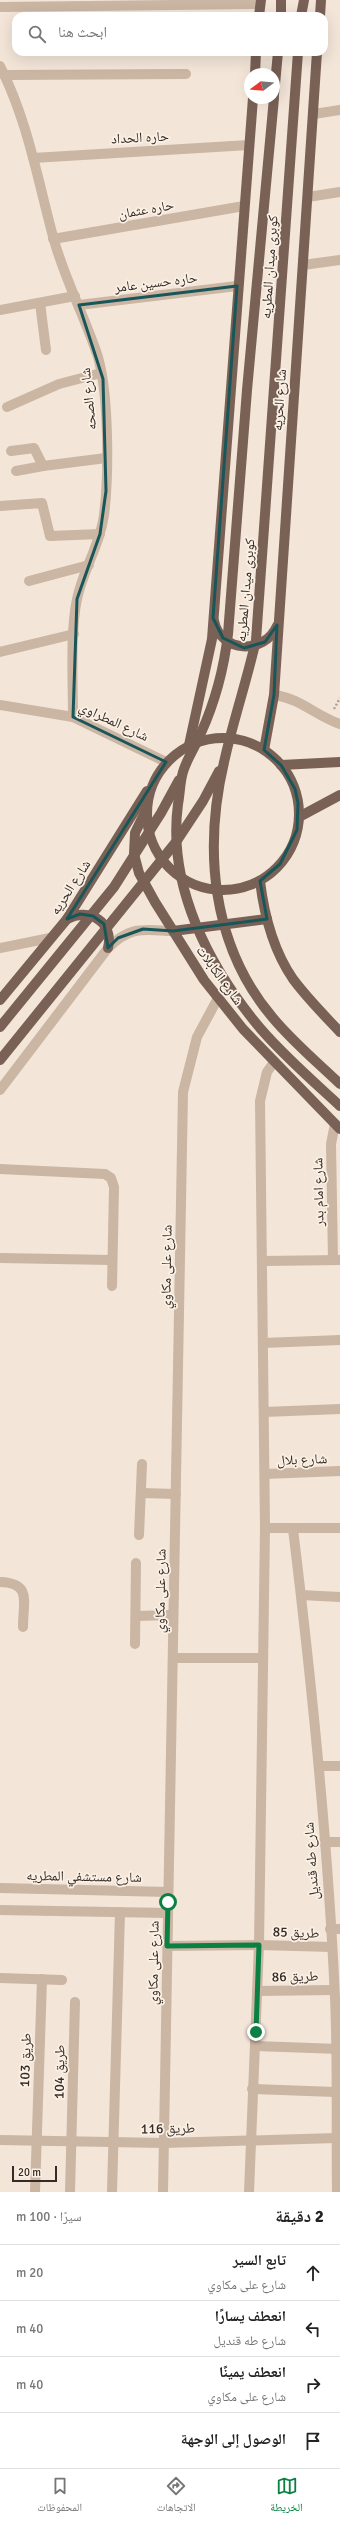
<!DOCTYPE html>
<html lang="ar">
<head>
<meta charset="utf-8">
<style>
	:root { --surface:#fff; --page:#f6f6f6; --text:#222; --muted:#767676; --line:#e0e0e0; --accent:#0b8043 }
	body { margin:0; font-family:Signika,"Noto Naskh Arabic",sans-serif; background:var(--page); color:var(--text); direction:rtl }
	.compass { position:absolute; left:244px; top:68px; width:36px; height:36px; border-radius:50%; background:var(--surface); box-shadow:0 4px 16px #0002; rotate:254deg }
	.scale { position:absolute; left:12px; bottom:10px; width:45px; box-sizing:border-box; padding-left:4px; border:2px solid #362a26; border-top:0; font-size:11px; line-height:14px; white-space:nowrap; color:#362a26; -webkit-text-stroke:3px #faf0e4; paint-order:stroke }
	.stop { position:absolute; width:12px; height:12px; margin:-9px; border:3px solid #0b8043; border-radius:50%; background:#fff }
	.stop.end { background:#0b8043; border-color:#fff; box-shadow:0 1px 4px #0008 }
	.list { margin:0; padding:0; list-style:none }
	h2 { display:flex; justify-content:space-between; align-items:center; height:52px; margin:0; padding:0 16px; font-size:17px }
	h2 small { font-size:13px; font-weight:400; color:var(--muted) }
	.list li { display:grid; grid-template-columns:26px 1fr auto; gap:12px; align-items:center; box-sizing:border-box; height:56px; padding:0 16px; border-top:1px solid var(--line) }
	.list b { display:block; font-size:15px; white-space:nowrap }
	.list p { margin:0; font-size:13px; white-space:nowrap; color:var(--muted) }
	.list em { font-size:13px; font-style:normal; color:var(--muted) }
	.icon { flex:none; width:22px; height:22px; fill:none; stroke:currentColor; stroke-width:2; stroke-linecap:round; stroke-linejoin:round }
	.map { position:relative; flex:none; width:340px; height:2192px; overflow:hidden; direction:ltr }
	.search { position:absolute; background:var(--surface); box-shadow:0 4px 16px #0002; left:12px; right:12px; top:12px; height:44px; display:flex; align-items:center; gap:10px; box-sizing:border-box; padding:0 14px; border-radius:12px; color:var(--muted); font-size:15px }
	.sheet { height:276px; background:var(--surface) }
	nav { display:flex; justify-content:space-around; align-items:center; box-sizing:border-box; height:56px; border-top:1px solid var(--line); background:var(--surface); font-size:11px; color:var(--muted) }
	nav a { display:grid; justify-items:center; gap:2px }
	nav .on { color:var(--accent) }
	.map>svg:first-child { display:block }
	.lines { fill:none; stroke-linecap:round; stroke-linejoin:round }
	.path { stroke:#b79f8d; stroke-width:2.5; stroke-dasharray:2 2; stroke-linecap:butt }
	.minor { stroke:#cbb5a3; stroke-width:10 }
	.major { stroke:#796156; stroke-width:10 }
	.route { stroke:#0b8043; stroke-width:5 }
	.marked { fill:none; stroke:#195659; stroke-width:3; stroke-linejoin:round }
	.labels { text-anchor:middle; stroke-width:3.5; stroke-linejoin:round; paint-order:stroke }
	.street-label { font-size:14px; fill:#362a26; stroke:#faf0e4 }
</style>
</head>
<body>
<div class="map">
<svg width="340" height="2192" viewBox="0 0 340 2192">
	<rect width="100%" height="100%" fill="#f3e5d8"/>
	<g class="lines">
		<!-- path -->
		<path class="path" d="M334 709 340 698"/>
		<!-- minor -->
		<g class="minor">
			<path d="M0 7 260 4"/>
			<path d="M0 66C28 121 38 182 54 240 65 280 85 317 98 357 109 396 109 475 104 515 100 545 83 570 77 599 70 632 73 682 73 717"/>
			<path d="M4 75 186 74"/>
			<path d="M314 114 340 110"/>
			<path d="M33 158 249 145"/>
			<path d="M308 197 340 192"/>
			<path d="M53 239 244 206"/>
			<path d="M303 265 340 260"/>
			<path d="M40 303 46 350"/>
			<path d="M79 305 237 286"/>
			<path d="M0 310 75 296"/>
			<path d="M7 407 59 384 101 373"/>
			<path d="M11 451 34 448 43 466 106 458"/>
			<path d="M16 471 43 466"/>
			<path d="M0 506 42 503 50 536 100 534"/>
			<path d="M29 581 89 565"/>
			<path d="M0 652 74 634"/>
			<path d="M274 695C300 698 316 716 340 724"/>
			<path d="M0 705 73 717 166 762"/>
			<path d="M0 948 50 938"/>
			<path d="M0 1090 108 948C131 925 144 930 173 931"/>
			<path d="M0 1169 105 1174 111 1178 114 1187 112 1286"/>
			<path d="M0 1258 112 1260"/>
			<path d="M333 1260 331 1144 335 1124"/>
			<path d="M262 1261 340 1260"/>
			<path d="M263 1343 340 1340"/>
			<path d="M264 1412 340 1409"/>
			<path d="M265 1474 340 1471"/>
			<path d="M141 1493 176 1494"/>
			<path d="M265 1528H340"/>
			<path d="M293 1529C312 1685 328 1842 335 1998 338 2063 336 2128 337 2192"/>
			<path d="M139 1535 142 1464"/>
			<path d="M0 1582C32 1583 23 1601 23 1627"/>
			<path d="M301 1595 340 1597"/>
			<path d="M136 1616 173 1615"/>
			<path d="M135 1644 136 1563"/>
			<path d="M173 1658H263"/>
			<path d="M319 1766H340"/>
			<path d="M323 1842H340"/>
			<path d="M0 1888 168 1892"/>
			<path d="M0 1910 168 1913"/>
			<path d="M330 1929H340"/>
			<path d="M167 1946 259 1945 332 1947"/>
			<path d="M0 1978 62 1980"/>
			<path d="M257 1991 334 1990"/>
			<path d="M255 2046 340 2049"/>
			<path d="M252 2089 335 2092"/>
			<path d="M0 2140 164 2143 336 2138"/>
			<path d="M35 2192 42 1979"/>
			<path d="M70 2192 75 2002"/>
			<path d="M112 2192 120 1912"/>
			<path d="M163 2192 183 1092 197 1037 218 998"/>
			<path d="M249 2192 259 1945 265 1528 260 1101 267 1072 274 1062"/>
		</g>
		<!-- major -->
		<g class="major">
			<path d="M259 16 261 0"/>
			<path d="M281 16V0"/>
			<path d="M301 16 304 0"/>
			<path d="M320 16 321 0"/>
			<path d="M298 52 256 640C247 680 234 718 225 758 203 848 211 945 273 1018 293 1042 317 1062 340 1084"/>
			<path d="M255 74 256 52"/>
			<path d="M274 95 278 52"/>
			<path d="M274 98 247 390 228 634C224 668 215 702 201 733 196 746 187 758 183 772 180 781 180 794 178 804 167 886 209 967 260 1028 284 1056 313 1081 340 1106"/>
			<path d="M214 621C221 653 264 655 277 626"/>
			<circle cx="223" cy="814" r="76"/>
			<path d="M189 745 212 639 253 98"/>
			<path d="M264 750 274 695 317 52"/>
			<path d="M281 765 340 762"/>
			<path d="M145 812 135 833 134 854 139 873 155 902 204 980 243 1029 340 1129"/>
			<path d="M299 817 340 795"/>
			<path d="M260 881C264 914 273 950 293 979 307 998 324 1015 340 1032"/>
			<path d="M67 919C89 907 114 922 108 948"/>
			<path d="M173 931 267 919"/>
			<path d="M0 1000 67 919 147 791"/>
			<path d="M0 1027 114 887 161 813 179 780"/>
			<path d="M0 1060 176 842 203 801 219 771"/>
		</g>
	</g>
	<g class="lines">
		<!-- route -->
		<path class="route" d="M168 1902 167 1946 259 1945 256 2032"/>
	</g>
	<!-- marked area -->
	<path class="marked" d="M237 286 213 618 223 638 244 648 265 642 277 625 274 695 264 750 281 765 295 789 298 803 297 830 280 864 260 881 267 919 173 931 143 929 118 938 108 948 104 924 93 916 80 914 67 919 166 762 73 717 77 599 100 534 106 491 103 379 79 305Z"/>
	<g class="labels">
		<!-- street labels -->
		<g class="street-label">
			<text transform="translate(140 137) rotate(-3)" y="5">حاره الحداد</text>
			<text transform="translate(146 209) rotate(-10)" y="5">حاره عثمان</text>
			<text transform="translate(269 267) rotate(-86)" y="5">كوبرى ميدان المطريه</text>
			<text transform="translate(156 282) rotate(-7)" y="5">حاره حسين عامر</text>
			<text transform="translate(88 399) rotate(-96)" y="5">شارع الصحه</text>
			<text transform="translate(279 400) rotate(-86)" y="5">شارع الحريه</text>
			<text transform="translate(245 590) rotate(-85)" y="5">كوبرى ميدان المطريه</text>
			<text transform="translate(114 721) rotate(25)" y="5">شارع المطراوي</text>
			<text transform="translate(70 887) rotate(-57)" y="5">شارع الحريه</text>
			<text transform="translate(220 975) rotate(54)" y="5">شارع الكابلات</text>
			<text transform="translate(318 1192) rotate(-91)" y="5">شارع امام بدر</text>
			<text transform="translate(166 1267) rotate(-89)" y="5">شارع على مكاوي</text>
			<text transform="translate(302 1459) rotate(-2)" y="5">شارع بلال</text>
			<text transform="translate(160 1591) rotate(-89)" y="5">شارع على مكاوي</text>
			<text transform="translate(311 1861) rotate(-94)" y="5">شارع طه قنديل</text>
			<text transform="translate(84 1876) rotate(1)" y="5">شارع مستشفي المطريه</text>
			<text transform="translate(296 1932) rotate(2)" y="5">طريق 85</text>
			<text transform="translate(153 1963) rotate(-89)" y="5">شارع على مكاوي</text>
			<text transform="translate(295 1976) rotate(-1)" y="5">طريق 86</text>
			<text transform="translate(25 2060) rotate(-88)" y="5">طريق 103</text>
			<text transform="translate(59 2072) rotate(-89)" y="5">طريق 104</text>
			<text transform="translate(168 2128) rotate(-1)" y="5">طريق 116</text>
		</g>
	</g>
</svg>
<svg class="compass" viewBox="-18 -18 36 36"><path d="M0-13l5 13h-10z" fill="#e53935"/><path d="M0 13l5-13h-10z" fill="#767676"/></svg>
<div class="scale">20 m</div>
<div class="stop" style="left:168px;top:1902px"></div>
<div class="stop end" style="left:256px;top:2032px"></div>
<div class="search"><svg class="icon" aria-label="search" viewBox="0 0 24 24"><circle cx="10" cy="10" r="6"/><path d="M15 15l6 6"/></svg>ابحث هنا</div>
</div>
<section class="sheet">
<h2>2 دقيقة<small>سيرًا · 100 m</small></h2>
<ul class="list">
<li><svg class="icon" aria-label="ahead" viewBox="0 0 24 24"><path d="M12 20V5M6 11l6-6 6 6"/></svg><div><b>تابع السير</b><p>شارع على مكاوي</p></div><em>20 m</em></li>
<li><svg class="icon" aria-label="left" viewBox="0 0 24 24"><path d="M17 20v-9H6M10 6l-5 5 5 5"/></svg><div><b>انعطف يسارًا</b><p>شارع طه قنديل</p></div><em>40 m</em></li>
<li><svg class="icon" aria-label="right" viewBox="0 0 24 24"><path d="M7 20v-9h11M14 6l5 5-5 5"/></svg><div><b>انعطف يمينًا</b><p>شارع على مكاوي</p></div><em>40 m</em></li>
<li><svg class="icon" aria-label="arrive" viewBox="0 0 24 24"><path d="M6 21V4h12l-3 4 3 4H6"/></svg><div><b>الوصول إلى الوجهة</b></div></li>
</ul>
</section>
<nav>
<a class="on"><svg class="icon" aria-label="map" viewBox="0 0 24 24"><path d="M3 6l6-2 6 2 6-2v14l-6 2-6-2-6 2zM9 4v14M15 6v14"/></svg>الخريطة</a>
<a><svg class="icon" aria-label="directions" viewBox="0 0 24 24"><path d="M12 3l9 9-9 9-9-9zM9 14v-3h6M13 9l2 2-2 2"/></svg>الاتجاهات</a>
<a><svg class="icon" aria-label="saved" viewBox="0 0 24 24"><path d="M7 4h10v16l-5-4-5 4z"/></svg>المحفوظات</a>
</nav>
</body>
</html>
